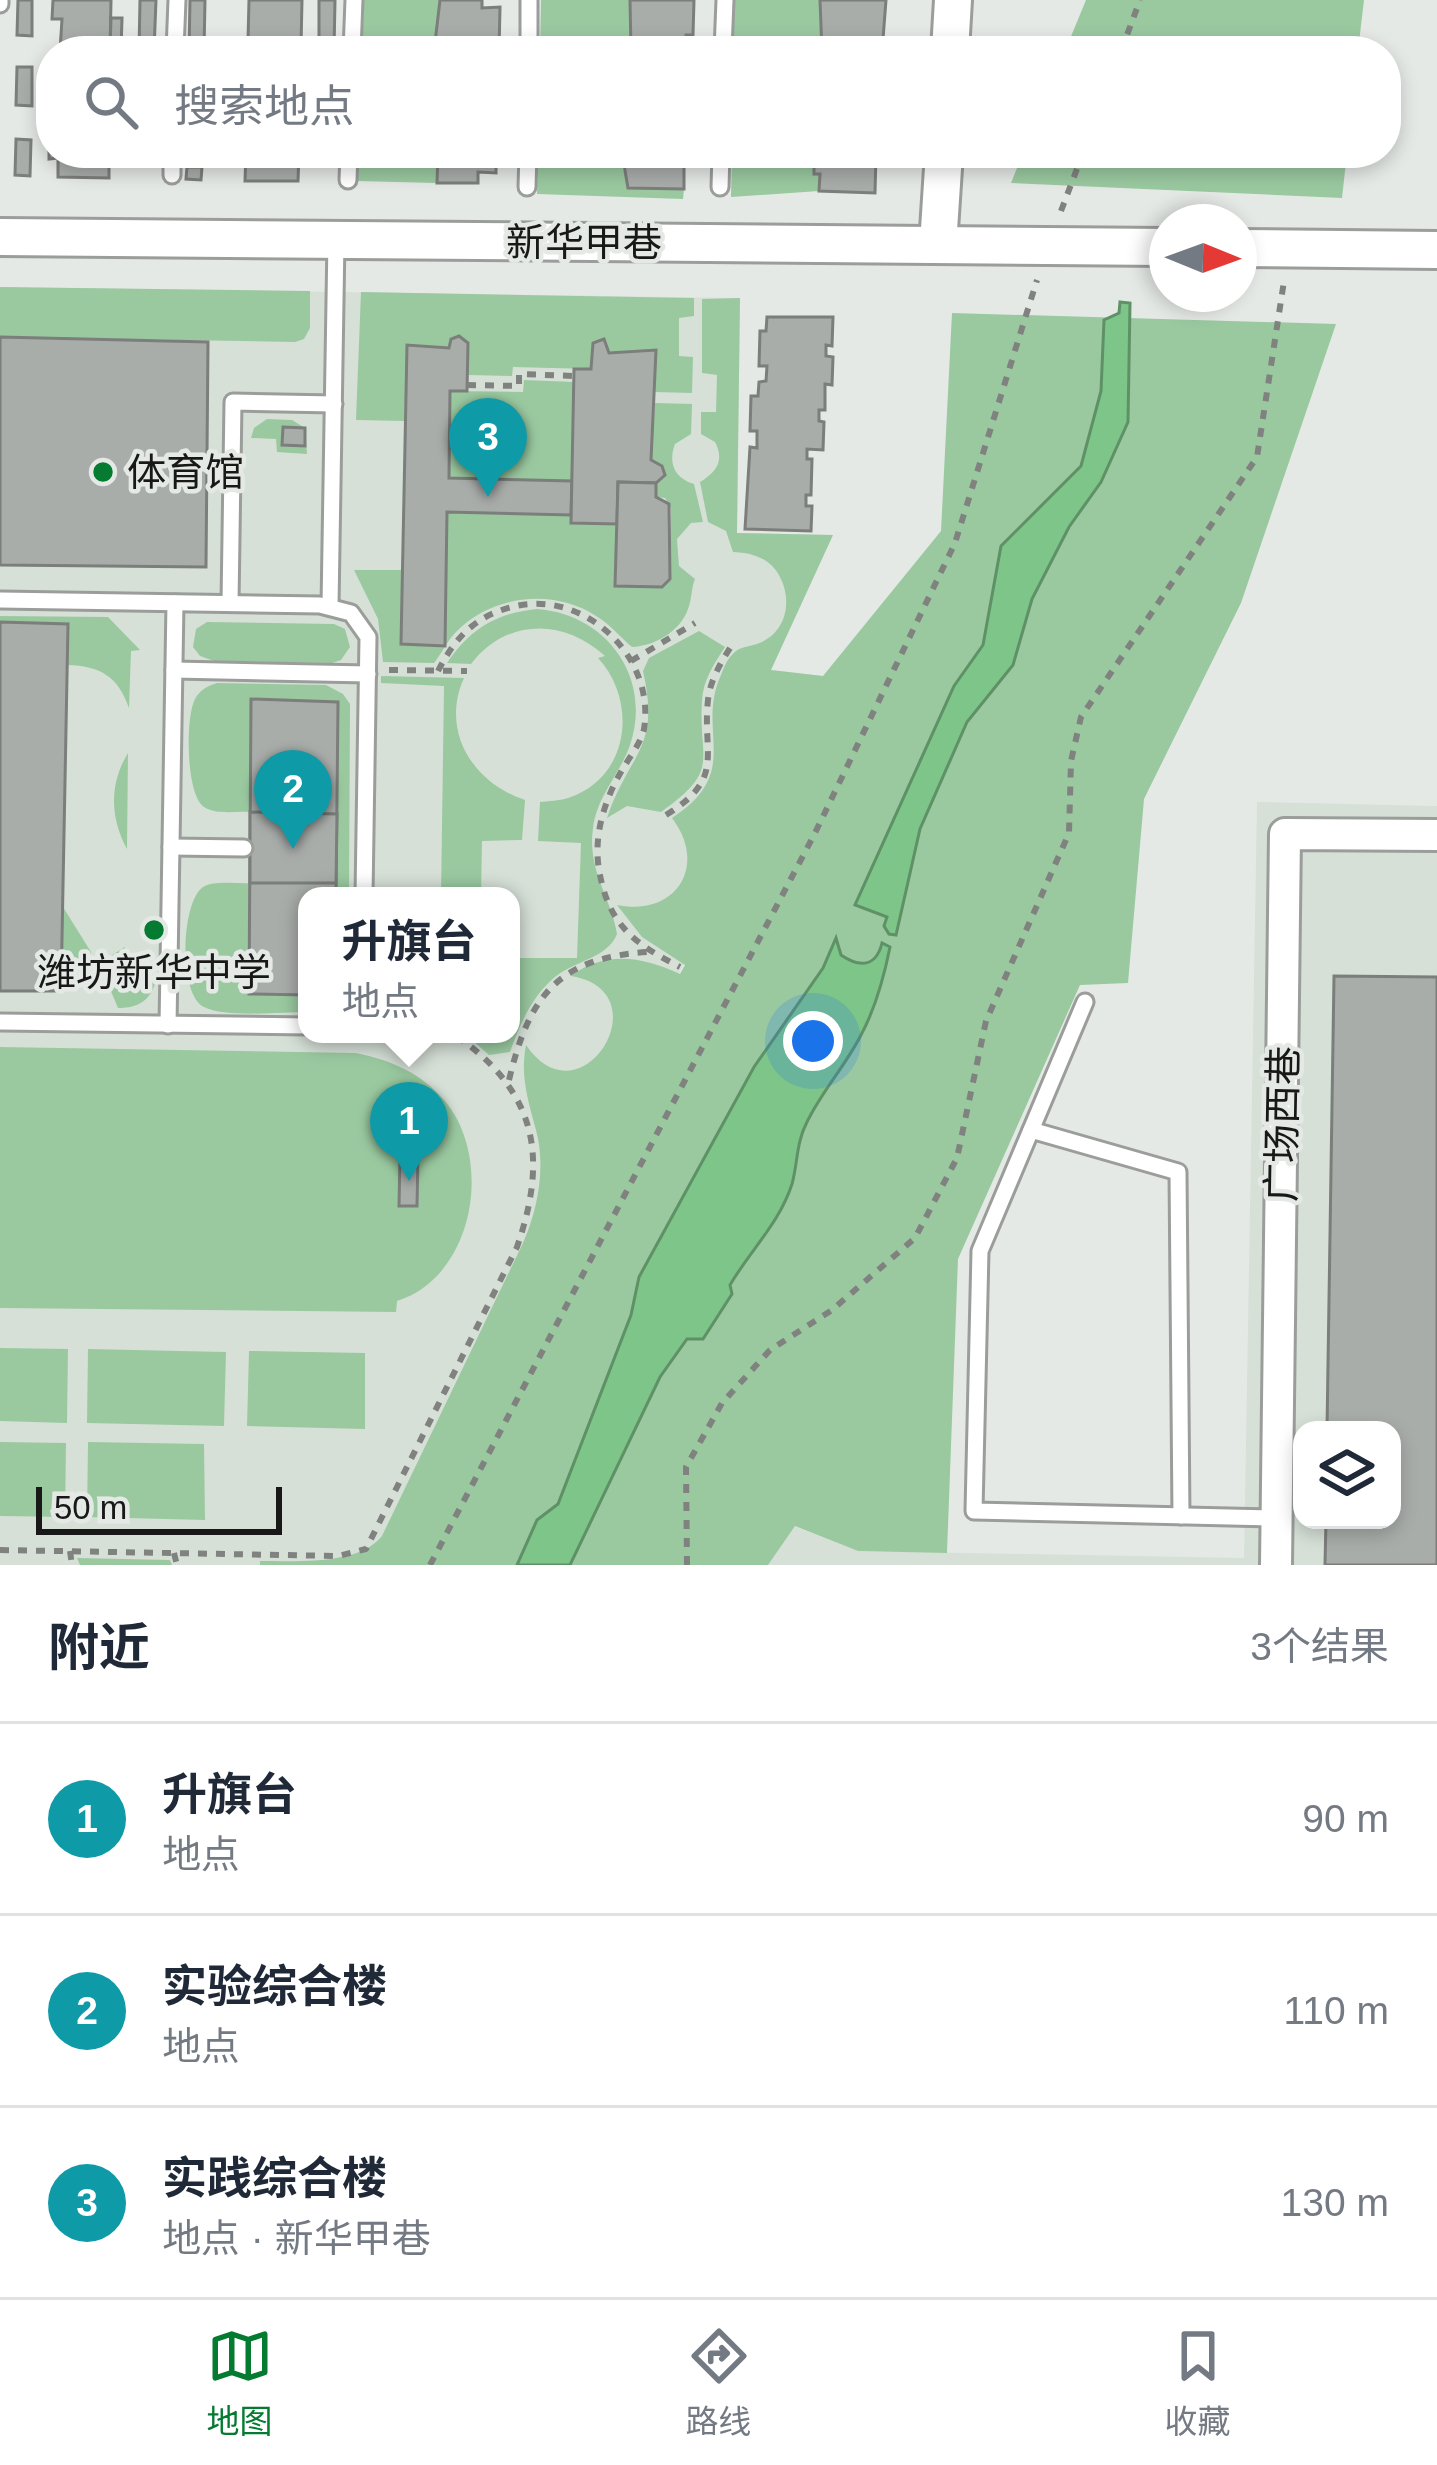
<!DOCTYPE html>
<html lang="zh">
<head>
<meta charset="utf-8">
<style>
	:root { --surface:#fff; --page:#f6f6f7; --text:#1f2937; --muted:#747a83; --line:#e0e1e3; --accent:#047b31 }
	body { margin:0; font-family:Helvetica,"Noto Sans SC",sans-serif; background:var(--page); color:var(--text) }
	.controls { position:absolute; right:36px; bottom:36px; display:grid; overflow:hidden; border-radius:24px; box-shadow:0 6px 18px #0003 }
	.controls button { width:108px; height:108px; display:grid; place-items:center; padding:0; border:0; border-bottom:3px solid var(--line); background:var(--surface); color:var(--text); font:60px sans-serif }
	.compass { position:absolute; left:1149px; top:204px; width:108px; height:108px; border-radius:50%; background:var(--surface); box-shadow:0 6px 18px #0003; rotate:91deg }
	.scale { position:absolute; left:36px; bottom:30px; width:246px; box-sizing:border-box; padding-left:12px; border:6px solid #171817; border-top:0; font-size:33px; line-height:42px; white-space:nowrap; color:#171817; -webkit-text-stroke:9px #e5e9e6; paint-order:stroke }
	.you { position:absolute; left:813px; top:1041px; width:42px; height:42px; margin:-30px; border:9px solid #fff; border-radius:50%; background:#1a73e8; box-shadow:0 0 0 18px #1a73e833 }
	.badge { display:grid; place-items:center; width:78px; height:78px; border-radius:50%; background:var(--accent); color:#fff; font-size:39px; font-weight:700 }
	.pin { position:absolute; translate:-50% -99px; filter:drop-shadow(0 3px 6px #0008) }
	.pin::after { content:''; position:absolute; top:63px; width:42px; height:36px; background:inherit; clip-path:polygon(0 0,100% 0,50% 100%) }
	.popup { position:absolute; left:298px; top:887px; width:222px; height:156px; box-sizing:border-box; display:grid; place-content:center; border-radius:24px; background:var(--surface); filter:drop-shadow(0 3px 9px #0005); font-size:39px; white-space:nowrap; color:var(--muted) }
	.popup b { font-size:45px; color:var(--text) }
	.popup::after { content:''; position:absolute; left:50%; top:100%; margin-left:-24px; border:24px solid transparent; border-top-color:var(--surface) }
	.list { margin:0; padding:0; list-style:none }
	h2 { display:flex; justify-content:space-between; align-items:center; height:156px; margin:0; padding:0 48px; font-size:51px }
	h2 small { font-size:39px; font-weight:400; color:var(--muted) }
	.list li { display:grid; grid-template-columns:78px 1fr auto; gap:36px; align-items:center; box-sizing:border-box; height:192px; padding:0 48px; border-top:3px solid var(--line) }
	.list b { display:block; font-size:45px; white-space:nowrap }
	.list p { margin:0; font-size:39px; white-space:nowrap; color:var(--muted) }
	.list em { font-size:39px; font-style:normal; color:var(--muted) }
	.icon { flex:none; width:66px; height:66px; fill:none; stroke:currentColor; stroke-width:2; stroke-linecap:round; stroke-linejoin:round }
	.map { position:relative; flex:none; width:1437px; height:1565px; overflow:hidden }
	.search { position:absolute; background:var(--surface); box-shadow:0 6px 18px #0003; left:36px; right:36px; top:36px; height:132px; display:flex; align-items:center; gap:30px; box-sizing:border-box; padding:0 42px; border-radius:48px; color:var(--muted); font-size:45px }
	.sheet { height:732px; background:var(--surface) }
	nav { display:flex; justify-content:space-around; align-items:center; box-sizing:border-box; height:168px; border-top:3px solid var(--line); background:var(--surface); font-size:33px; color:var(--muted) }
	nav a { display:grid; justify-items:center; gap:6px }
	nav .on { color:var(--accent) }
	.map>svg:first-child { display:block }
	.built { fill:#d6e0d7; fill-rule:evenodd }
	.green { fill:#9ac9a0 }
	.water { fill:#7ec589; stroke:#5f9167; stroke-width:3 }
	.building { fill:#a9adaa; stroke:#7b7e7b; stroke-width:3 }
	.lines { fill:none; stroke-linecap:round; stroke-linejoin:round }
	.service-casing { stroke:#9a9d9a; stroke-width:21 }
	.minor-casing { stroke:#9a9d9a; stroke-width:36 }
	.tertiary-casing { stroke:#9a9d9a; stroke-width:42 }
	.path { stroke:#808280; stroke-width:6; stroke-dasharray:9 9; stroke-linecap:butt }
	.service { stroke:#fff; stroke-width:15 }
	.minor { stroke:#fff; stroke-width:30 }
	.tertiary { stroke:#fff; stroke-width:36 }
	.poi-dot { fill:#047b31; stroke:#e5e9e6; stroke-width:4.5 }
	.labels { text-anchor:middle; stroke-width:9; stroke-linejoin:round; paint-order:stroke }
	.street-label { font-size:39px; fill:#171817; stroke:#e5e9e6 }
	.poi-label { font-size:39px; fill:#171817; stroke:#e5e9e6; text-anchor:start }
</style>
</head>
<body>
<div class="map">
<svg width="1437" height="1565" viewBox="0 0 1437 1565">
	<rect width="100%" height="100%" fill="#e5e9e6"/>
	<!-- built -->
	<g class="built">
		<path d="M0 287 740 298 737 533 833 535 771 670 823 676 393 1565H0ZM307 896H511V1034H307Z"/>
		<path d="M1257 802 1437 806V1565H768L794 1526 858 1551 1244 1558ZM1302 1430H1392V1520H1302Z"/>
	</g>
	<!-- green -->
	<g class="green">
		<path d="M364 0H440L434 51H362Z"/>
		<path d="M541 0H630L631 51H540Z"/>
		<path d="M734 0H820L822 51H733Z"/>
		<path d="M1086 0H1364L1358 51H1065Z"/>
		<path d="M358 153 438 154 437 183 357 181Z"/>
		<path d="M538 153H623V170L684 189 683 199 537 194Z"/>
		<path d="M732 153H814V173L820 174 819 191 731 197Z"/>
		<path d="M1023 153H1347L1342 198 1011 183Z"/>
		<path d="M0 287 310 291V328L304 339 295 342 0 337Z"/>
		<path d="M361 292 694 298V316L679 318V356L693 357 692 393 655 392 656 351 609 353 604 339 593 343 591 369 513 367 512 376 468 375V343L459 336 451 339 449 348 407 346 405 421 356 420Z"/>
		<path d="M740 298 737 533 833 535 771 670 823 676 941 531 952 313 1336 324 1241 603 1144 799 1128 983 1080 985 958 1259 947 1553 858 1551 795 1526 768 1565H260V1561C300 1561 359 1565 382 1536L523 1243C538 1209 546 1167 536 1130 528 1100 520 1076 526 1045 581 1126 664 991 571 976 606 950 643 957 680 974L685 965 642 937 617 905C677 917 708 865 672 818 744 771 695 732 721 675 724 667 728 657 736 651 743 646 754 646 762 642 787 630 792 600 780 577 770 558 753 553 733 552L726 531 708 522 700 482C716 472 725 461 715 442L701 434V412H716L717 375 702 373V299Z"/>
		<path d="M524 380 574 382 572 481 449 478 450 391 523 392Z"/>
		<path d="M655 403 692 404 691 434 675 444C668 463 674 478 694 484L703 522 691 523 677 539 679 566 695 579C691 589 692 599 688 609 680 632 654 646 632 647 620 637 610 624 596 616 553 588 492 595 456 632 447 641 442 653 434 663L383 662 378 619 354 570H403L447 512 571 515V523L617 524 615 586 662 587 670 578 671 508 665 498 656 497V483L665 474 662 466 651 460Z"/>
		<path d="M267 419 292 420 305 428 307 454 277 452 276 439 251 438 254 428Z"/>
		<path d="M537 609C606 614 653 677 630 745 620 774 597 796 593 828 587 871 611 897 617 934 608 958 574 961 555 977 532 996 520 1024 510 1052L489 1055 465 1034H511V958H577L581 843 538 841 540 802C548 801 559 801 568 798 630 778 638 701 598 658L605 656C564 618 506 618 471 664L447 663C470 629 496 613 537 609Z"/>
		<path d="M0 616 108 617 140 650 131 651 129 708C118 676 100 666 67 665V624L0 622Z"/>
		<path d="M207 622 334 624 345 629 350 647 341 660 332 663 214 661 200 656 193 647 196 629Z"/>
		<path d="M699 631 725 647C714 664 703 680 702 701 698 761 722 769 661 812L627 806 607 818C629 752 661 750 643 671L649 658Z"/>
		<path d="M381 676 464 678C440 731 473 783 525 800L522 840 482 841 481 896H441L444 686 381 683Z"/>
		<path d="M217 683 326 685 343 694 350 704 349 896H336L338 702 250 812C236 811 216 815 204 807 186 795 185 718 195 699 200 690 207 686 217 683Z"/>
		<path d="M128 753 127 849C110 818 109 784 128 753Z"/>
		<path d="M250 883 249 994 307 995V1012C282 1012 225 1018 204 1007 178 995 181 902 203 887 215 880 236 884 250 883Z"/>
		<path d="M63 907 91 952 87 965 62 980Z"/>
		<path d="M125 947V978L156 980C151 1000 139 1008 118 1008L105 977 104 960Z"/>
		<path d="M0 1047 356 1053C391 1060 421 1073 445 1101 494 1160 474 1277 397 1301L396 1312 0 1308Z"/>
		<path d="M0 1348 68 1349 67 1423 0 1421Z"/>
		<path d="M88 1349 226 1352 224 1426 87 1423Z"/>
		<path d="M249 1351 365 1353V1429L247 1426Z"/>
		<path d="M0 1442 66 1443 65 1517 0 1516Z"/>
		<path d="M88 1442 204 1444 205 1520 87 1517Z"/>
		<path d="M77 1558 170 1560 172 1565H80Z"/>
	</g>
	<!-- water -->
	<g class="water">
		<path d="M1120 302 1130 303 1128 422 1101 482 1069 527 1032 599 1013 665 967 722 920 829 896 935 889 934 884 926 887 917 855 905 954 686 983 645 1001 546 1081 466 1101 391 1104 320 1119 313Z"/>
		<path d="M836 938 841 955C860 968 876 967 882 943L890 947C884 977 875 1009 861 1035 846 1065 822 1091 807 1122 796 1143 798 1162 792 1184 779 1224 751 1249 730 1285L732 1294 703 1339H687L660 1377 570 1565H517L537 1520 558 1504 631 1315 639 1277 754 1067 823 968Z"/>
	</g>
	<!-- building -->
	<g class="building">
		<path d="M18 0H32V36L17 35Z"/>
		<path d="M53 0H111L110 51H60L62 19H52Z"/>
		<path d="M140 0H156L154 51H139Z"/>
		<path d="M190 0H205L204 51H189Z"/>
		<path d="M249 0H302L301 46H294L293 51H254V41H248Z"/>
		<path d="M319 0H335L334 51H319Z"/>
		<path d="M440 0H482V8L500 7 499 51H434Z"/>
		<path d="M630 0H694L693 35H686V51H631Z"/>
		<path d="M820 0H886L883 39H878V51H822Z"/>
		<path d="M111 18H122L121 51H110Z"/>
		<path d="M17 67H32V106L16 105Z"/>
		<path d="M49 124 51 153H109V178L58 177V158L49 159Z"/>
		<path d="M16 139 31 140 30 176 15 175Z"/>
		<path d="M246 153H299L298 181H245Z"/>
		<path d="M432 153H496V173L478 172V183H437L438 154Z"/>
		<path d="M622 153H684V189L628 188Z"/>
		<path d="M814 153H876L875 193 819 191 820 174H814Z"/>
		<path d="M187 167H202L201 180 186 179Z"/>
		<path d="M767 317H833L832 346 826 345V356L833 357 832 385 825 384V410H819V421L824 422 823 450 807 449V459H812L811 495H806V506H812L811 531 745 529 750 447 757 448V431H750L751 396H758L759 382 766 381 767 366H759L760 331H766Z"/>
		<path d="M459 336 468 343 467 391H450L449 478 572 481 571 515 447 512 445 646 401 644 407 345 449 348 451 339Z"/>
		<path d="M0 337 208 342 206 567 0 565Z"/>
		<path d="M604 339 609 353 656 350 651 460 662 466 665 475 656 483 618 482 617 524 571 523 574 369H591L593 343Z"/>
		<path d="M283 427 305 428V446L282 445Z"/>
		<path d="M618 482 656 483V497L669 504 670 579 662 587 615 586Z"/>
		<path d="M0 622 68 624 61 991H0Z"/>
		<path d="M251 699 338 702 336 896H307V995L249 994Z"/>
		<path d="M250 812 337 814 336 883H250Z"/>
		<path d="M1334 976 1437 977V1565H1325L1326 1520H1392V1430H1327Z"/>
		<path d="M400 1156H418L417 1206H399Z"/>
	</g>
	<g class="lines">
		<defs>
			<g id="service">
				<path d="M0 4V0"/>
				<path d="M175 51 177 0"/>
				<path d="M352 51 354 0"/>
				<path d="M529 51V0"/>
				<path d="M723 51 725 0"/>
				<path d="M172 175V153"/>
				<path d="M348 180 349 153"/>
				<path d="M527 187 528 153"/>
				<path d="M720 187 721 153"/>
				<path d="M0 600 320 605 351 613 368 637 364 896"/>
				<path d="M230 603 233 402 334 404"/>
				<path d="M330 606 336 240"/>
				<path d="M174 670 368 674"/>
				<path d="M171 847 244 848"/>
				<path d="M1085 1002 980 1251 974 1511 1277 1518"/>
				<path d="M0 1022 307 1026"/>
				<path d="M168 1025 175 603"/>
				<path d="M1031 1130 1178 1172 1181 1516"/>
			</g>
			<path id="minor" d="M1276 1565 1285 834 1437 835"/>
			<g id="tertiary">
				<path d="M950 51 953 0"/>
				<path d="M0 237 1167 247"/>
				<path d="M938 245 944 153"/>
				<path d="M1239 248 1437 250"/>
			</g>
		</defs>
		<!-- service casing -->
		<use href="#service" class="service-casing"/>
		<!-- minor casing -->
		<use href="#minor" class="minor-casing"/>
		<!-- tertiary casing -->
		<use href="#tertiary" class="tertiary-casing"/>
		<!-- path -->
		<g class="path">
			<path d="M1121 51 1140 0"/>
			<path d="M1061 211 1083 153"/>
			<path d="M467 385 519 386V374L574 376"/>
			<path d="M631 661 695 623"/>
			<path d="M389 670 467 671"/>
			<path d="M438 671C455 638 475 616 512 607 583 588 656 656 644 729 641 743 629 758 622 770 604 801 592 838 600 875 610 927 637 945 680 967"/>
			<path d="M666 815C726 778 702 755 708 700 710 681 720 664 730 648"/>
			<path d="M509 1080C529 996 558 958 647 952"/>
			<path d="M0 1550 338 1556 366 1549 517 1247C549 1155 536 1091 454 1034"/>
			<path d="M70 1551 72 1565"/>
			<path d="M174 1553 177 1565"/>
			<path d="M430 1565 815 833 955 543 1037 280"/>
			<path d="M687 1565 686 1467 722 1403 770 1350 832 1310 915 1238 957 1158 986 1021 1069 833 1071 761 1081 717 1257 457 1284 281"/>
		</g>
		<!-- service -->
		<use href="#service" class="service"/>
		<!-- minor -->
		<use href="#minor" class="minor"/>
		<!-- tertiary -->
		<use href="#tertiary" class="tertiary"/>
	</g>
	<!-- markers -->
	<g class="poi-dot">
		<circle cx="103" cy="472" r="12"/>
		<circle cx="154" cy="930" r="12"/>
	</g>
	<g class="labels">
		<!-- street labels -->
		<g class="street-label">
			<text x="584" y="256">新华甲巷</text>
			<text transform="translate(1282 1124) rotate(-89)" y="14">广场西巷</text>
		</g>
		<!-- poi labels -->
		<g class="poi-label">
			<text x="127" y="486">体育馆</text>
			<text x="154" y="986" text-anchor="middle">潍坊新华中学</text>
		</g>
	</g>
</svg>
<div class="controls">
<button><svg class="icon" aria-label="layers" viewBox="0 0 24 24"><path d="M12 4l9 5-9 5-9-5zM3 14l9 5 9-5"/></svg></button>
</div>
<svg class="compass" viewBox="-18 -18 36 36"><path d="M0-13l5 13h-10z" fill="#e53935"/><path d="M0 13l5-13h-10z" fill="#747a83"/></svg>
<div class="scale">50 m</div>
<div class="you"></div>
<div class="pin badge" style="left:409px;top:1181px;background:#0f9aa8">1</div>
<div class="popup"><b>升旗台</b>地点</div>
<div class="pin badge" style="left:293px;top:849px;background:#0f9aa8">2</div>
<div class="pin badge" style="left:488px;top:497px;background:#0f9aa8">3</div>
<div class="search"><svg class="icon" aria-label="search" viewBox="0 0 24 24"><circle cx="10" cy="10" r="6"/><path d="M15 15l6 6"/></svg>搜索地点</div>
</div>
<section class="sheet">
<h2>附近<small>3个结果</small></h2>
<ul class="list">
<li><span class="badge" style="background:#0f9aa8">1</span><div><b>升旗台</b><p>地点</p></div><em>90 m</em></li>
<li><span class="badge" style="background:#0f9aa8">2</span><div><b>实验综合楼</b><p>地点</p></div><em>110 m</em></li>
<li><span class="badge" style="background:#0f9aa8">3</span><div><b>实践综合楼</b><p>地点 · 新华甲巷</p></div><em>130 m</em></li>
</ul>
</section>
<nav>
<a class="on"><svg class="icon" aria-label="map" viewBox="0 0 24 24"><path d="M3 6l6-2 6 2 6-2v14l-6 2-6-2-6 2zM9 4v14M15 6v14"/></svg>地图</a>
<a><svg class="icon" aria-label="directions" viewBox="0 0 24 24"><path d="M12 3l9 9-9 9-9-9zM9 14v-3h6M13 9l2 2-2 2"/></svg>路线</a>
<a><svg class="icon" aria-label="saved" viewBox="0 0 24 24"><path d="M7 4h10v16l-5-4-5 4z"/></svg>收藏</a>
</nav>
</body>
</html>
